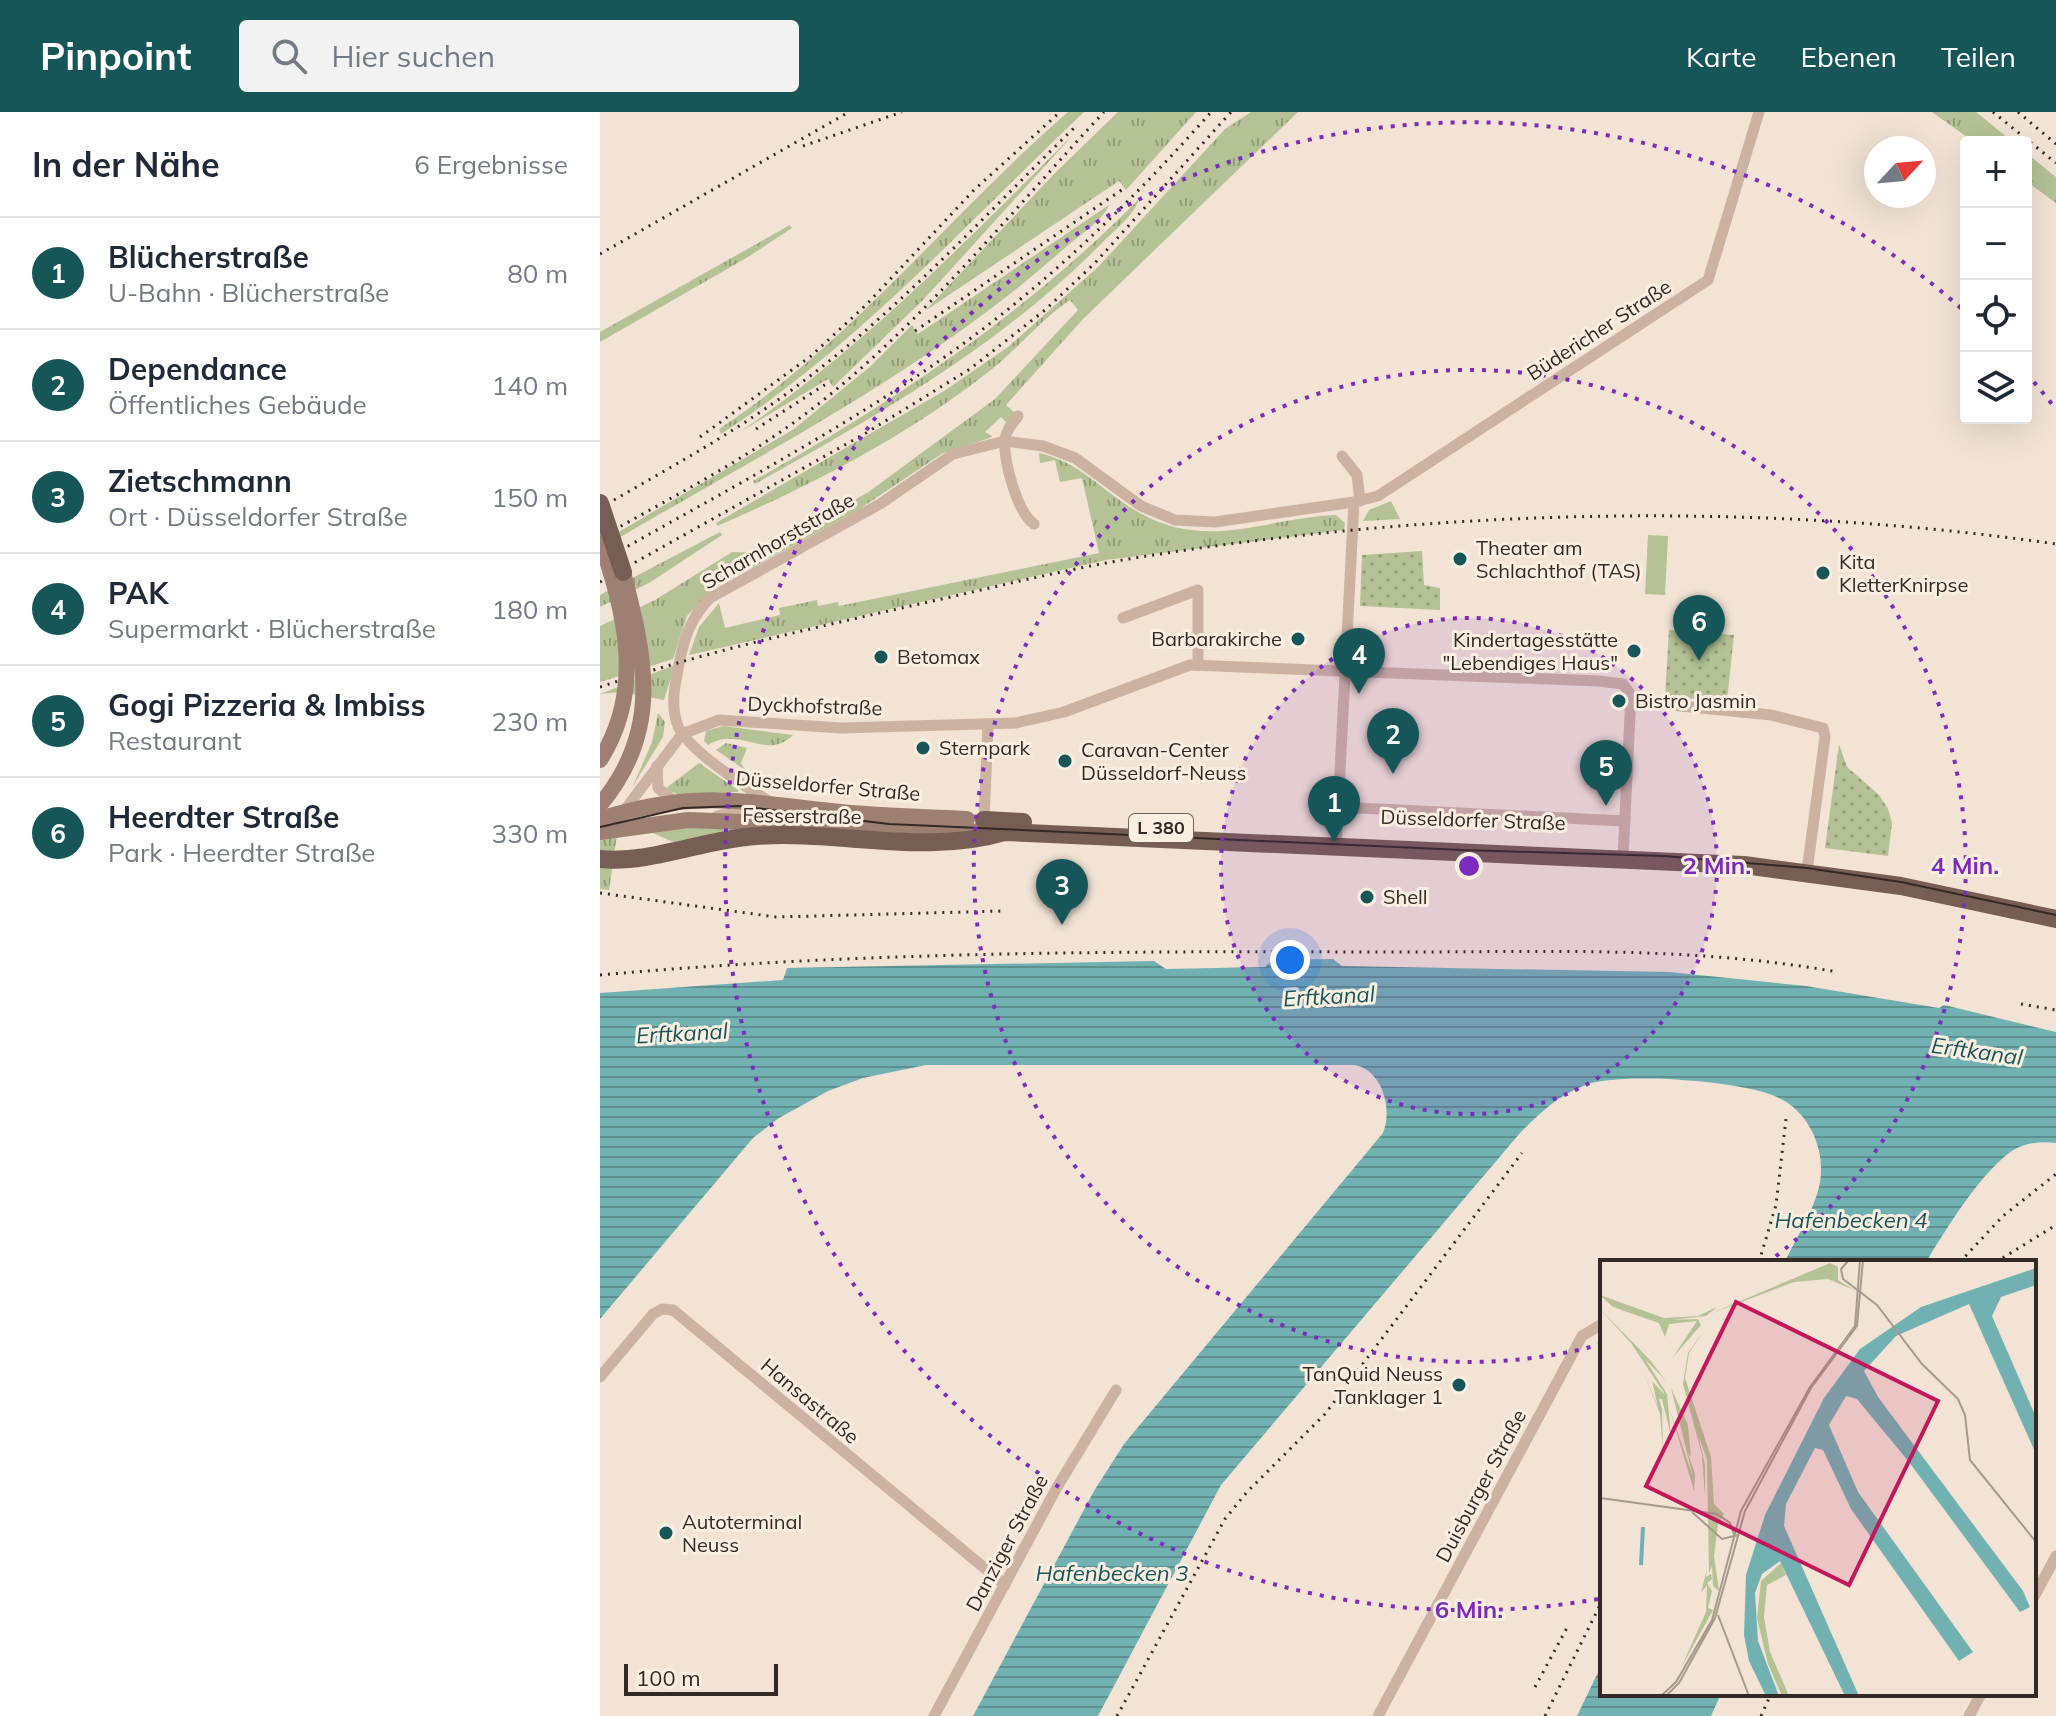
<!DOCTYPE html>
<html lang="de">
<head>
<meta charset="utf-8">
<style>
	:root { --surface:#fff; --page:#f2f2f3; --text:#1f2937; --muted:#747a83; --line:#e0e1e3; --accent:#175658 }
	body { margin:0; font-family:Mulish,sans-serif; background:var(--page); color:var(--text) }
	.controls { position:absolute; right:24px; top:24px; display:grid; overflow:hidden; border-radius:8px; box-shadow:0 8px 32px #0002 }
	.controls button { width:72px; height:72px; display:grid; place-items:center; padding:0; border:0; border-bottom:2px solid var(--line); background:var(--surface); color:var(--text); font:40px sans-serif }
	.compass { position:absolute; left:1264px; top:24px; width:72px; height:72px; border-radius:50%; background:var(--surface); box-shadow:0 8px 32px #0002; rotate:64deg }
	.scale { position:absolute; left:24px; bottom:20px; width:154px; box-sizing:border-box; padding-left:8px; border:4px solid #342924; border-top:0; font-size:22px; line-height:28px; white-space:nowrap; color:#342924; -webkit-text-stroke:6px #faeee1; paint-order:stroke }
	.you { position:absolute; left:690px; top:848px; width:28px; height:28px; margin:-20px; border:6px solid #fff; border-radius:50%; background:#1a73e8; box-shadow:0 0 0 12px #1a73e833 }
	.badge { display:grid; place-items:center; width:52px; height:52px; border-radius:50%; background:var(--accent); color:#fff; font-size:26px; font-weight:700 }
	.pin { position:absolute; translate:-50% -66px; filter:drop-shadow(0 2px 4px #0008) }
	.pin::after { content:''; position:absolute; top:42px; width:28px; height:24px; background:inherit; clip-path:polygon(0 0,100% 0,50% 100%) }
	.list { margin:0; padding:0; list-style:none }
	h2 { display:flex; justify-content:space-between; align-items:center; height:104px; margin:0; padding:0 32px; font-size:34px }
	h2 small { font-size:26px; font-weight:400; color:var(--muted) }
	.list li { display:grid; grid-template-columns:52px 1fr auto; gap:24px; align-items:center; box-sizing:border-box; height:112px; padding:0 32px; border-top:2px solid var(--line) }
	.list b { display:block; font-size:30px; white-space:nowrap }
	.list p { margin:0; font-size:26px; white-space:nowrap; color:var(--muted) }
	.list em { font-size:26px; font-style:normal; color:var(--muted) }
	.icon { flex:none; width:44px; height:44px; fill:none; stroke:currentColor; stroke-width:2; stroke-linecap:round; stroke-linejoin:round }
	.map { position:relative; flex:none; width:1456px; height:1604px; overflow:hidden }
	header { display:flex; align-items:center; gap:48px; box-sizing:border-box; height:112px; padding:0 40px; background:var(--accent); color:#fff }
	header strong { font-size:38px }
	nav { display:flex; gap:44px; margin-inline-start:auto; font-size:28px }
	.search { width:560px; height:72px; background:var(--page); display:flex; align-items:center; gap:20px; box-sizing:border-box; padding:0 28px; border-radius:8px; color:var(--muted); font-size:30px }
	main { display:flex }
	aside { flex:1; background:var(--surface) }
	.map>svg:first-child { display:block }
	.grass { fill:url(#grass-tufts) }
	.park { fill:url(#park-dots) }
	.pitch { fill:#b4c295 }
	.water { fill:url(#water-rules) }
	.lines { fill:none; stroke-linecap:round; stroke-linejoin:round }
	.minor { stroke:#cbb2a1; stroke-width:11 }
	.secondary { stroke:#9e8072; stroke-width:16 }
	.primary { stroke:#775e54; stroke-width:18 }
	.tram { stroke:#342924; stroke-width:2 }
	.rail { stroke:#342924; stroke-width:3; stroke-dasharray:2 6; stroke-linecap:butt }
	.secondary-bridge { stroke:#9e8072; stroke-width:16 }
	.primary-bridge { stroke:#775e54; stroke-width:18 }
	.ring { fill:none; stroke:#7b2cbf; stroke-width:4; stroke-dasharray:4 8 }
	.poi-dot { fill:#175658; stroke:#faeee1; stroke-width:3 }
	.labels { text-anchor:middle; stroke-width:6; stroke-linejoin:round; paint-order:stroke }
	.shield { fill:#faeee1; stroke:#6f645d; stroke-width:2 }
	.shield-label { font-size:18px; font-weight:bold; fill:#342924 }
	.street-label { font-size:20px; fill:#342924; stroke:#faeee1 }
	.poi-label { font-size:20px; fill:#342924; stroke:#faeee1; text-anchor:start }
	.water-label { font-size:22px; font-style:italic; fill:#175658; stroke:#faeee1 }
	.inset-river { fill:none; stroke:#72b1b1; stroke-width:4 }
	.inset-road { fill:none; stroke:#a6998e; stroke-width:2 }
	.view { fill:#c2185b; fill-opacity:0.15; stroke:#c2185b; stroke-width:4 }
	.inset-edge { fill:none; stroke:#342924; stroke-width:4 }
	.centre { fill:#7b2cbf; stroke:#faeee1; stroke-width:4 }
	.ring-label { font-size:24px; text-anchor:middle; font-weight:bold; fill:#7b2cbf; stroke:#faeee1; stroke-width:6; stroke-linejoin:round; paint-order:stroke }
</style>
</head>
<body>
<header>
<strong>Pinpoint</strong>
<div class="search"><svg class="icon" aria-label="search" viewBox="0 0 24 24"><circle cx="10" cy="10" r="6"/><path d="M15 15l6 6"/></svg>Hier suchen</div>
<nav><a>Karte</a><a>Ebenen</a><a>Teilen</a></nav>
</header>
<main>
<aside>
<h2>In der Nähe<small>6 Ergebnisse</small></h2>
<ul class="list">
<li><span class="badge">1</span><div><b>Blücherstraße</b><p>U-Bahn · Blücherstraße</p></div><em>80 m</em></li>
<li><span class="badge">2</span><div><b>Dependance</b><p>Öffentliches Gebäude</p></div><em>140 m</em></li>
<li><span class="badge">3</span><div><b>Zietschmann</b><p>Ort · Düsseldorfer Straße</p></div><em>150 m</em></li>
<li><span class="badge">4</span><div><b>PAK</b><p>Supermarkt · Blücherstraße</p></div><em>180 m</em></li>
<li><span class="badge">5</span><div><b>Gogi Pizzeria &amp; Imbiss</b><p>Restaurant</p></div><em>230 m</em></li>
<li><span class="badge">6</span><div><b>Heerdter Straße</b><p>Park · Heerdter Straße</p></div><em>330 m</em></li>
</ul>
</aside>
<div class="map">
<svg width="1456" height="1604" viewBox="0 0 1456 1604">
	<defs>
		<pattern id="grass-tufts" width="24" height="20" patternUnits="userSpaceOnUse" patternTransform="scale(2)"><rect width="24" height="20" fill="#b4c295"/><path d="M3 7l-1-3M5 7V3M7 7l1-3M15 17l-1-3M17 17v-4M19 17l1-3" fill="none" stroke="#939e79"/></pattern>
		<pattern id="park-dots" width="8" height="8" patternUnits="userSpaceOnUse" patternTransform="scale(2)"><rect width="8" height="8" fill="#b4c295"/><path d="M2 2h.1M6 6h.1" fill="none" stroke="#939e79" stroke-width="1.8" stroke-linecap="round"/></pattern>
		<pattern id="water-rules" width="6" height="5" patternUnits="userSpaceOnUse" patternTransform="scale(2)"><rect width="6" height="5" fill="#72b1b1"/><path d="M0 2.5h6" fill="none" stroke="#5e9090"/></pattern>
	</defs>
	<rect width="100%" height="100%" fill="#f2e3d5"/>
	<!-- grass -->
	<g class="grass">
		<path d="M468 0H484C367 111 257 234 121 322L119 317C255 227 346 106 468 0Z"/>
		<path d="M518 0H596L526 78 519 69 325 199 454 62Z"/>
		<path d="M651 0H698L483 207 406 293 415 301 407 311 401 305 385 320 392 324 390 326 343 341 258 398 111 478 87 504 73 547 0 570V514L55 488 132 440 156 441 267 381 395 287 478 198 470 188C439 209 414 241 383 264 303 326 210 374 117 414L116 411 344 279 408 235 499 154 625 17Z"/>
		<path d="M1332 0H1376L1413 30H1374Z"/>
		<path d="M473 23 324 187 233 275 228 267 140 320C264 235 367 128 473 23Z"/>
		<path d="M1426 41 1456 65V91L1426 69Z"/>
		<path d="M538 88C536 102 511 121 500 133 399 234 279 303 155 372L153 369C293 291 425 202 538 88Z"/>
		<path d="M509 93C505 106 479 124 467 134 327 260 160 342 0 437V431L194 317 272 253 312 213 318 222Z"/>
		<path d="M190 113 192 116 148 145 0 230V220Z"/>
		<path d="M439 341C480 350 503 380 538 400 608 440 663 406 736 403L745 411 744 418 506 448 89 543 99 515 119 491 125 516 180 503 179 496 217 488 218 494 238 490 239 494 499 441 482 366 460 370 455 348 440 351Z"/>
		<path d="M791 389 800 407 763 409 769 398Z"/>
		<path d="M120 420 122 423 49 471 0 495V483Z"/>
		<path d="M75 553 64 588 21 580 0 582Z"/>
		<path d="M58 601 65 610 63 625 33 674 52 630Z"/>
		<path d="M123 614 193 623C166 650 141 613 108 633L104 629 106 619Z"/>
		<path d="M126 631 147 636 141 651 145 658 116 638Z"/>
		<path d="M99 651 138 678V680L77 682 65 677Z"/>
		<path d="M127 715 128 720 75 731 53 721 54 716Z"/>
		<path d="M17 723 9 778 0 777V727Z"/>
	</g>
	<!-- park -->
	<g class="park">
		<path d="M822 439 824 473 840 476V498L760 494 762 443Z"/>
		<path d="M1069 518 1134 523 1127 589 1065 585Z"/>
		<path d="M1239 632 1247 655 1279 683 1288 697 1292 711 1288 744 1225 736Z"/>
	</g>
	<!-- pitch -->
	<path class="pitch" d="M1048 423 1068 424 1065 483 1045 482Z"/>
	<!-- water -->
	<g class="water">
		<path d="M733 847 742 854 1069 860 1206 874 1339 896 1344 893 1456 920V1031C1440 1029 1422 1031 1409 1041 1377 1066 1347 1116 1326 1150H1185C1197 1123 1221 1089 1221 1059 1222 1029 1205 997 1177 985 1142 969 1018 959 983 974 957 984 939 1002 920 1021L621 1373 498 1604H373L494 1379 524 1332 783 1021C793 997 782 957 754 953H326L263 966 228 979 179 1006 153 1026 0 1207V881L183 868 187 856 554 849 566 857 665 855 672 848Z"/>
		<path d="M1002 1552V1582H1121L1111 1604H977Z"/>
	</g>
	<g class="lines">
		<!-- minor -->
		<g class="minor">
			<path d="M418 304C413 311 406 318 405 327 403 348 417 400 434 412"/>
			<path d="M742 344 757 363 760 389"/>
			<path d="M523 506 598 478V553"/>
			<path d="M1031 589 1171 603 1223 616 1225 625 1207 759"/>
			<path d="M57 654 58 676 74 689"/>
			<path d="M738 695 1024 709"/>
			<path d="M24 699 82 622 119 608 241 616 416 611 464 600 590 553 998 569 1023 572 1031 583 1023 746"/>
			<path d="M117 704 163 693"/>
			<path d="M384 708 388 612"/>
			<path d="M207 710C177 696 90 643 78 614 70 594 75 572 79 552 84 526 91 505 110 486L280 392 353 342 405 329 443 334 475 346 541 394 575 408 615 410 754 390 778 384 1108 168 1159 0"/>
			<path d="M736 736 754 390"/>
			<path d="M0 1265 53 1202 62 1197 73 1198 405 1473"/>
			<path d="M1434 1485 1456 1444"/>
			<path d="M334 1604 456 1377 516 1278"/>
			<path d="M778 1604 982 1224 1002 1212"/>
			<path d="M1369 1604 1381 1582"/>
		</g>
		<!-- secondary -->
		<g class="secondary">
			<path d="M0 707C93 678 138 689 231 699 276 704 322 705 367 707"/>
			<path d="M0 720 88 708 389 720"/>
		</g>
		<!-- primary -->
		<g class="primary">
			<path d="M384 708 423 710"/>
			<path d="M0 747C51 752 105 727 156 724 238 718 325 744 405 720L1144 753 1301 774 1456 807"/>
		</g>
		<!-- tram -->
		<path class="tram" d="M0 715 83 696 139 694 289 712 862 738 1064 744 1207 756 1301 770 1456 803"/>
		<!-- rail -->
		<g class="rail">
			<path d="M1393 0 1456 51"/>
			<path d="M1418 0 1456 32"/>
			<path d="M203 34 302 0"/>
			<path d="M0 142 249 0"/>
			<path d="M315 219 523 77"/>
			<path d="M156 317 226 272"/>
			<path d="M100 325 211 244 266 193 374 78 460 0"/>
			<path d="M0 396C69 356 138 319 201 271 301 196 387 101 476 14"/>
			<path d="M0 426C68 387 140 351 204 303 317 218 408 103 504 0"/>
			<path d="M0 450C114 385 231 324 339 249 441 178 529 93 611 0"/>
			<path d="M0 470 266 321 370 257 445 198 495 151 631 0"/>
			<path d="M0 575C104 540 209 517 315 493 392 476 469 456 547 444 845 397 1158 389 1456 432"/>
			<path d="M0 781 176 805 404 799"/>
			<path d="M0 863C254 840 511 839 766 840 926 841 1080 832 1238 860"/>
			<path d="M1421 892 1456 898"/>
			<path d="M1159 1150 1176 1093 1186 1007"/>
			<path d="M1360 1150 1403 1104 1456 1062"/>
			<path d="M1396 1150 1456 1113"/>
			<path d="M935 1575 969 1512"/>
			<path d="M517 1604 625 1407 647 1380 725 1302 922 1041"/>
			<path d="M945 1604 1002 1489"/>
			<path d="M1161 1604 1171 1582"/>
		</g>
		<!-- secondary-bridge -->
		<g class="secondary-bridge">
			<path d="M0 427C25 501 45 577 0 648"/>
			<path d="M0 693C63 618 45 545 23 460"/>
		</g>
		<!-- primary-bridge -->
		<path class="primary-bridge" d="M0 391 23 460"/>
	</g>
	<!-- distance rings -->
	<circle cx="869" cy="754" r="248" fill="#7b2cbf" fill-opacity=".12"/>
	<g class="ring">
		<circle cx="869" cy="754" r="248"/>
		<path d="M1002 1232A496 496 0 1 1 1171 1148"/>
		<path d="M998 1487A744 744 0 1 1 1362 197M1426 261A744 744 0 0 1 1455 296"/>
	</g>
	<!-- markers -->
	<g class="poi-dot">
		<circle cx="860" cy="447" r="8"/>
		<circle cx="1223" cy="461" r="8"/>
		<circle cx="698" cy="527" r="8"/>
		<circle cx="1034" cy="539" r="8"/>
		<circle cx="281" cy="545" r="8"/>
		<circle cx="1019" cy="589" r="8"/>
		<circle cx="323" cy="636" r="8"/>
		<circle cx="465" cy="649" r="8"/>
		<circle cx="767" cy="785" r="8"/>
		<circle cx="859" cy="1273" r="8"/>
		<circle cx="66" cy="1421" r="8"/>
	</g>
	<g class="labels">
		<!-- shield labels -->
		<rect class="shield" x="529" y="702" width="64" height="28" rx="6"/>
		<g class="shield-label">
			<text x="561" y="722">L 380</text>
		</g>
		<!-- street labels -->
		<g class="street-label">
			<text transform="translate(999 218) rotate(-33)" y="7">Büdericher Straße</text>
			<text transform="translate(178 429) rotate(-30)" y="7">Scharnhorststraße</text>
			<text transform="translate(215 594) rotate(2)" y="7">Dyckhofstraße</text>
			<text transform="translate(228 674) rotate(5)" y="7">Düsseldorfer Straße</text>
			<text transform="translate(202 704) rotate(1)" y="7">Fesserstraße</text>
			<text transform="translate(873 708) rotate(2)" y="7">Düsseldorfer Straße</text>
			<text transform="translate(210 1289) rotate(40)" y="7">Hansastraße</text>
			<text transform="translate(881 1374) rotate(-62)" y="7">Duisburger Straße</text>
			<text transform="translate(407 1431) rotate(-62)" y="7">Danziger Straße</text>
		</g>
		<!-- poi labels -->
		<g class="poi-label">
			<text x="876" y="443">Theater am<tspan x="876" dy="23">Schlachthof (TAS)</tspan></text>
			<text x="1239" y="457">Kita<tspan x="1239" dy="23">KletterKnirpse</tspan></text>
			<text x="682" y="534" text-anchor="end">Barbarakirche</text>
			<text x="1018" y="535" text-anchor="end">Kindertagesstätte<tspan x="1018" dy="23">"Lebendiges Haus"</tspan></text>
			<text x="297" y="552">Betomax</text>
			<text x="1035" y="596">Bistro Jasmin</text>
			<text x="339" y="643">Sternpark</text>
			<text x="481" y="645">Caravan-Center<tspan x="481" dy="23">Düsseldorf-Neuss</tspan></text>
			<text x="783" y="792">Shell</text>
			<text x="843" y="1269" text-anchor="end">TanQuid Neuss<tspan x="843" dy="23">Tanklager 1</tspan></text>
			<text x="82" y="1417">Autoterminal<tspan x="82" dy="23">Neuss</tspan></text>
		</g>
		<!-- water labels -->
		<g class="water-label">
			<text transform="translate(729 884) rotate(-3)" y="8">Erftkanal</text>
			<text transform="translate(82 921) rotate(-3)" y="8">Erftkanal</text>
			<text transform="translate(1377 939) rotate(8)" y="8">Erftkanal</text>
			<text x="1251" y="1116">Hafenbecken 4</text>
			<text x="512" y="1469">Hafenbecken 3</text>
		</g>
	</g>
	<!-- overview -->
	<g transform="translate(1000 1148)">
		<rect width="436" height="436" fill="#f2e3d5"/>
		<path d="M230 3 238 7V20L254 30 228 19 194 22 110 54ZM0 35 64 58 98 56 117 47 106 56 71 60 98 59 101 65 73 97 97 61 69 64 65 77 59 63 13 47ZM0 49 50 100 66 121 45 99 67 134 71 176 62 139H59L62 149 63 192 60 154 43 111 58 147 52 121 66 136 31 83ZM105 69 89 93 85 118 111 197 114 244 124 254 119 263V256L114 296 119 331 113 326 112 306 109 313 107 199 99 178 105 205V237L102 195 83 124 88 93ZM71 128 88 165 91 197 88 193 95 214 94 231 70 150 93 217ZM107 309 106 317 111 314 112 319 107 323 112 331 108 348 113 350 81 408 106 352 107 325 101 333Z" fill="#b4c295"/>
		<path d="M181 303 186 315 167 325 164 357 170 392 189 436H182L168 404 157 358 161 321Z" fill="#b4c295"/>
		<path d="M436 8V25L401 37 392 56 436 157V194L369 44 296 76 264 111 278 137 423 331 430 347 420 352 309 202 257 139 246 136 229 165 258 232 373 392 359 401 251 249 223 190 215 188 186 244 184 266 259 436H245L180 301 162 314 155 333 158 381 179 436H166L149 401 144 375 146 315 165 255 224 138 260 89 321 47Z" fill="#72b1b1"/>
		<path class="inset-river" d="M41 305 43 267"/>
		<path class="inset-road" d="M249 0 241 9 243 19 277 45 322 104 358 139 365 155 370 200 436 282M0 238 117 254 130 263 135 277M92 252 122 279 138 275M118 355 149 436M61 436 76 422 112 360 141 251 210 127 255 66 260 0M66 436 79 423 115 358 145 251 211 128 257 66 263 0"/>
		<path class="view" d="M136 42 338 141 249 325 46 226Z"/>
		<rect width="436" height="436" class="inset-edge"/>
	</g>
	<circle cx="869" cy="754" r="12" class="centre"/>
	<g class="ring-label">
		<text x="1117" y="762">2 Min.</text>
		<text x="1365" y="762">4 Min.</text>
		<text x="869" y="1506">6 Min.</text>
	</g>
</svg>
<div class="controls">
<button>+</button>
<button>−</button>
<button><svg class="icon" aria-label="locate" viewBox="0 0 24 24"><circle cx="12" cy="12" r="6"/><path d="M12 2v4M12 18v4M2 12h4M18 12h4"/></svg></button>
<button><svg class="icon" aria-label="layers" viewBox="0 0 24 24"><path d="M12 4l9 5-9 5-9-5zM3 14l9 5 9-5"/></svg></button>
</div>
<svg class="compass" viewBox="-18 -18 36 36"><path d="M0-13l5 13h-10z" fill="#e53935"/><path d="M0 13l5-13h-10z" fill="#747a83"/></svg>
<div class="scale">100 m</div>
<div class="you"></div>
<div class="pin badge" style="left:734px;top:730px">1</div>
<div class="pin badge" style="left:793px;top:662px">2</div>
<div class="pin badge" style="left:462px;top:813px">3</div>
<div class="pin badge" style="left:759px;top:582px">4</div>
<div class="pin badge" style="left:1006px;top:694px">5</div>
<div class="pin badge" style="left:1099px;top:549px">6</div>
</div>
</main>
</body>
</html>
